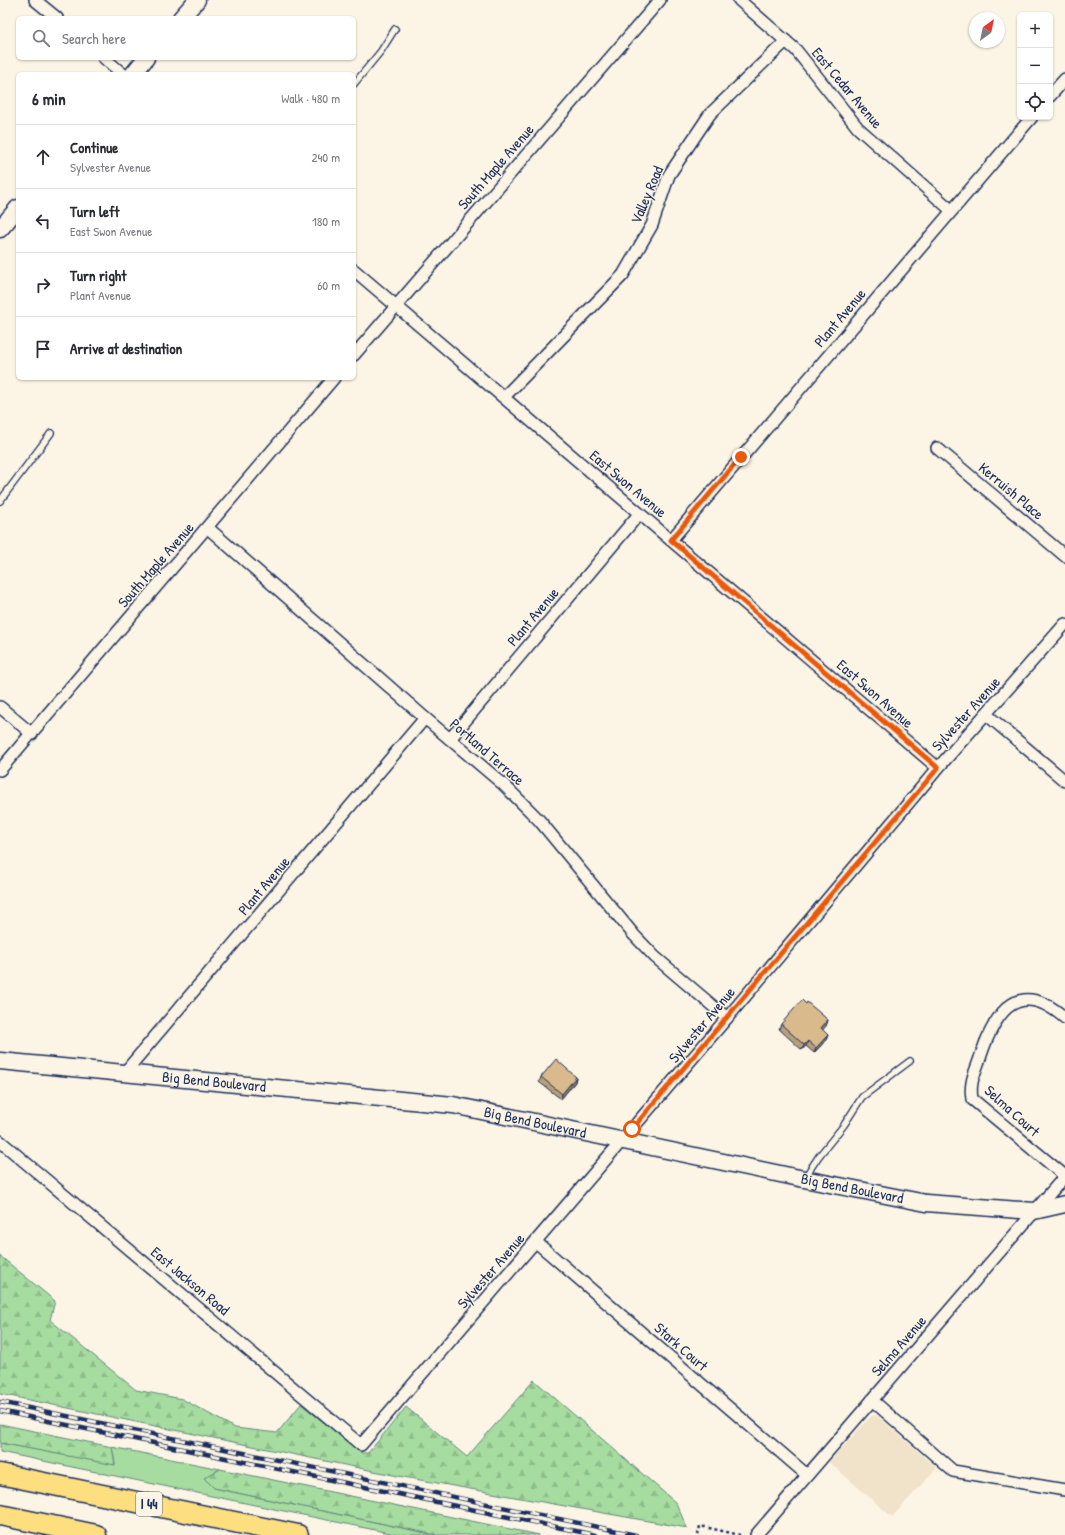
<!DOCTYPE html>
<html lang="en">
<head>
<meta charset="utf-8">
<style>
	:root { --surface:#fff; --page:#f2f2f3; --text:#2b2b33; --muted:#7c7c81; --line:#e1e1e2 }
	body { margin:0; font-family:"Patrick Hand",sans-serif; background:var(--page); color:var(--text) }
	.controls { position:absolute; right:12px; top:12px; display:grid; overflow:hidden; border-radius:6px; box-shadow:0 1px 3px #0004 }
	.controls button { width:36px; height:36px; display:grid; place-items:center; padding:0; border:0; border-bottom:1px solid var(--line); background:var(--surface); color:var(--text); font:20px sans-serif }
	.compass { position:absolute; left:969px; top:12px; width:36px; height:36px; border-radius:50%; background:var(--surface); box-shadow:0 1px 3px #0004; rotate:33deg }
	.stop { position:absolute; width:12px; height:12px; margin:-9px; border:3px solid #ea580c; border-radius:50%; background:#fff }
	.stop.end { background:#ea580c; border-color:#fff; box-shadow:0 1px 4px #0008 }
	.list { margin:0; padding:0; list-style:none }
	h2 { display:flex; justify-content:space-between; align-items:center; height:52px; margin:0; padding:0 16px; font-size:17px }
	h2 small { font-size:13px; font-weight:400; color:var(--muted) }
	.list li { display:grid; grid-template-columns:26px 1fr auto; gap:12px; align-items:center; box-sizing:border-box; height:64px; padding:0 16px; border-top:1px solid var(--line) }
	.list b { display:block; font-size:15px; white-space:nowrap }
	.list p { margin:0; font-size:13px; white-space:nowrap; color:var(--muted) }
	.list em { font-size:13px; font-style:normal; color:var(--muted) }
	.icon { flex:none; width:22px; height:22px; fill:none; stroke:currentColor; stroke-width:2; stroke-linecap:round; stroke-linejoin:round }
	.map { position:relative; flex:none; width:1065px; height:1535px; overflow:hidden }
	.search { position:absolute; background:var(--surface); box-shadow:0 1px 3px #0004; left:16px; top:16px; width:340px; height:44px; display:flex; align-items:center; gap:10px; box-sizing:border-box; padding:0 14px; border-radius:6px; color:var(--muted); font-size:15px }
	.panel { position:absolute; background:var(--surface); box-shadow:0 1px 3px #0004; left:16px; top:72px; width:340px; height:308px; border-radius:6px }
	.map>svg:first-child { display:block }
	.built { fill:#f1e3ca }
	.grass { fill:#a6dc9f; stroke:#60867e }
	.forest { fill:url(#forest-firs); stroke:#60867e }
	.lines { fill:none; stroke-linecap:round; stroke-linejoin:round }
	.lane-casing { stroke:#1b2f5e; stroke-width:8 }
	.street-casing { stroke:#1b2f5e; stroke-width:14 }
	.secondary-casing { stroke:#1b2f5e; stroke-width:19 }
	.highway-casing { stroke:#1b2f5e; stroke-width:23 }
	.path { stroke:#1b2f5e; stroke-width:2.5; stroke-dasharray:3 3; stroke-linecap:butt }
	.lane { stroke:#fcf5e5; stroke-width:5.5 }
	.street { stroke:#fcf5e5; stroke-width:11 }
	.secondary { stroke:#fcf5e5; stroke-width:16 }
	.highway { stroke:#fedf80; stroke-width:20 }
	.rail-casing { stroke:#1b2f5e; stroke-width:4.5 }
	.rail { stroke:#fcf5e5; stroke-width:3; stroke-dasharray:9; stroke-linecap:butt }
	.wall { fill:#baa078; stroke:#1b2f5e }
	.shaded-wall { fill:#978262; stroke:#1b2f5e }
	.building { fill:#d8ba8c; stroke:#1b2f5e }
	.route { stroke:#ea580c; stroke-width:5 }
	.labels { text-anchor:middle; stroke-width:3; stroke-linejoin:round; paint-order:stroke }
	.shield { fill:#fcf5e5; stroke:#5e6a86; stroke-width:1 }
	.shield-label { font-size:14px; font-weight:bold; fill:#1b2f5e }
	.street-label { font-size:15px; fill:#1b2f5e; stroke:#fcf5e5 }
</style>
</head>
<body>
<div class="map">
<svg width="1065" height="1535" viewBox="0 0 1065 1535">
	<defs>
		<pattern id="forest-firs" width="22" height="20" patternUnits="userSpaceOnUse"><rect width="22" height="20" fill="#a6dc9f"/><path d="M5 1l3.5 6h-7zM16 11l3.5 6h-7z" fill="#8ebd8b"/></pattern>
	</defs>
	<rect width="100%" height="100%" fill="#fcf5e5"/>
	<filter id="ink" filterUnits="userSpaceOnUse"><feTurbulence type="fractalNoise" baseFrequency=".025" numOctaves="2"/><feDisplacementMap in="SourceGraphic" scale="8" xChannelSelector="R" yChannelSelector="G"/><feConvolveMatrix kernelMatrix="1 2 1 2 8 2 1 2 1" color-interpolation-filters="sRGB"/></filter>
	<g filter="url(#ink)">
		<!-- built -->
		<path class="built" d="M875 1415 879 1417 937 1468 892 1517 829 1462 871 1416Z"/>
		<!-- grass -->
		<path class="grass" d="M0 1443 115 1464 112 1447 220 1469 205 1478 214 1488 436 1535H399L0 1452Z"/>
		<!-- forest -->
		<g class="forest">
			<path d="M0 1256 55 1301 50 1320 136 1390 182 1399 235 1428 277 1433 301 1404 362 1453H368L406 1407 467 1457 534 1380 676 1503 687 1528 398 1476 0 1394Z"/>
			<path d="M0 1424 112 1447 115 1465 0 1443Z"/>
			<path d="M220 1469 539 1535H436L214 1488 204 1478Z"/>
		</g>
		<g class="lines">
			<defs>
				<g id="lane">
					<path d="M354 84 381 51 395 29"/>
					<path d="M0 501 51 433"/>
					<path d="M805 1177 819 1156 844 1125 862 1097 910 1061"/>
				</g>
				<g id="street">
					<path d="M35 0 57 18"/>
					<path d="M739 0 796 50 858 128 951 210"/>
					<path d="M104 58 123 74"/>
					<path d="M1050 96 1065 79"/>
					<path d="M354 270 938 768"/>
					<path d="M354 355 660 0"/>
					<path d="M504 397 623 275 652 225 669 175 710 114 786 41"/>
					<path d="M937 448 1065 556"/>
					<path d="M208 528 425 718 504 785 539 820 634 935 655 957 727 1018"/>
					<path d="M671 540 1032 117"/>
					<path d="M0 707 32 734"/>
					<path d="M986 714 1065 781"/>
					<path d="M450 739 639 514"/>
					<path d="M0 770 334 378"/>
					<path d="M1065 1018C1019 978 996 1010 981 1055 976 1071 969 1081 972 1099L1065 1176"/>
					<path d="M125 1072 425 718"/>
					<path d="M0 1141 361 1445 727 1018 938 768 1065 624"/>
					<path d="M536 1242 807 1475"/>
					<path d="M872 1400 953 1471 1065 1490"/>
					<path d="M756 1535 1065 1176"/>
				</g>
				<g id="secondary">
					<path d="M181 18 197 0"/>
					<path d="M133 74 146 58"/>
					<path d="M0 229 18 208"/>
					<path id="s1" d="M0 1061 453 1105 804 1179 926 1203 1034 1211 1065 1204"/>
				</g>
				<g id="highway">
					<path d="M0 1474 298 1535"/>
					<path d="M0 1515 96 1535"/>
				</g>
			</defs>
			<!-- lane casing -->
			<use href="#lane" class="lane-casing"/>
			<!-- street casing -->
			<use href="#street" class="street-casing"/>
			<!-- secondary casing -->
			<use href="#secondary" class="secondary-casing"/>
			<!-- highway casing -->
			<use href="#highway" class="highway-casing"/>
			<!-- path -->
			<path class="path" d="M698 1535 700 1526 740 1535"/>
			<!-- lane -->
			<use href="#lane" class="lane"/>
			<!-- street -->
			<use href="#street" class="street"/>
			<!-- secondary -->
			<use href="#secondary" class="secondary"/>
			<!-- highway -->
			<use href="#highway" class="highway"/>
			<defs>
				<g id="rail">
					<path d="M0 1402 636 1535"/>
					<path d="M0 1411 595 1535"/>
				</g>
			</defs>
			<!-- rail casing -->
			<use href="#rail" class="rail-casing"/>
			<!-- rail -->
			<use href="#rail" class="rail"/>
		</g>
		<!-- wall -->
		<g class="wall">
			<path d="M806 1004 828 1020 826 1026 822 1030 828 1035 826 1040 814 1053 806 1046 802 1050 779 1029 781 1024Z"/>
			<path d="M541 1077H576L575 1082 561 1099 539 1082Z"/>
		</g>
		<!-- shaded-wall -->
		<g class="shaded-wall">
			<path d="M828 1020 826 1026 819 1034 821 1028Z"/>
			<path d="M828 1035 826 1040 814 1053 816 1048Z"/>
			<path d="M808 1041 806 1046 802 1050 804 1045Z"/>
			<path d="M576 1077 575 1082 561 1099 562 1094Z"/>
		</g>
		<!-- building -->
		<g class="building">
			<path d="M802 1000 806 1004 807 1002 828 1020 821 1028 828 1035 816 1048 808 1041 804 1045 781 1024Z"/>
			<path d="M556 1059 576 1077 562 1094 541 1077Z"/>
		</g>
	</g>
	<g class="lines" filter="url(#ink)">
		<!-- route -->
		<path class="route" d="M632 1129 938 768 671 540 741 457"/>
	</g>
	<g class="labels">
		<!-- shield labels -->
		<rect class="shield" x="136" y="1492" width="26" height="24" rx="3"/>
		<g class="shield-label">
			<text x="149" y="1509">I 44</text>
		</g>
		<!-- street labels -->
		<g class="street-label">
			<text transform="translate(847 88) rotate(50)" y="5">East Cedar Avenue</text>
			<text transform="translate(496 167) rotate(-49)" y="5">South Maple Avenue</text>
			<text transform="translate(647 195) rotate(-67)" y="5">Valley Road</text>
			<text transform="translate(840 318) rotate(-50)" y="5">Plant Avenue</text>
			<text transform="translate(628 484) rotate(40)" y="5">East Swon Avenue</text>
			<text transform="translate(1011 491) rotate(40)" y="5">Kerruish Place</text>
			<text transform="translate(156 565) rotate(-49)" y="5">South Maple Avenue</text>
			<text transform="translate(533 617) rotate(-50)" y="5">Plant Avenue</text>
			<text transform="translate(875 694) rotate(41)" y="5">East Swon Avenue</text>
			<text transform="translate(966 714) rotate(-48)" y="5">Sylvester Avenue</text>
			<text transform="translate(487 752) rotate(41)" y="5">Portland Terrace</text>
			<text transform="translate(264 886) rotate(-50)" y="5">Plant Avenue</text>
			<text transform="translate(702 1025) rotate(-50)" y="5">Sylvester Avenue</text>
			<text dy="5" stroke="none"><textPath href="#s1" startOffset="215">Big Bend Boulevard</textPath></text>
			<text transform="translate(1012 1111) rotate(42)" y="5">Selma Court</text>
			<text dy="5" stroke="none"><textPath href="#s1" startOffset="539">Big Bend Boulevard</textPath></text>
			<text dy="5" stroke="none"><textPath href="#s1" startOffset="863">Big Bend Boulevard</textPath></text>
			<text transform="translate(491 1271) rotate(-49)" y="5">Sylvester Avenue</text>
			<text transform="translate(190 1281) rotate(40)" y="5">East Jackson Road</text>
			<text transform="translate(899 1346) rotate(-49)" y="5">Selma Avenue</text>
			<text transform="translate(681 1347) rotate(41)" y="5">Stark Court</text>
		</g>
	</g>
</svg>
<div class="controls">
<button>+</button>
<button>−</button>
<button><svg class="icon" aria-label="locate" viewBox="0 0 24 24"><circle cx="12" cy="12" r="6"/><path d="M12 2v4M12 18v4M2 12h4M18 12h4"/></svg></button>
</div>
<svg class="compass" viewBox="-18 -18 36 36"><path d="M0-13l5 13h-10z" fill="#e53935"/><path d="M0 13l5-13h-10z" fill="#7c7c81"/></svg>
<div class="stop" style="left:632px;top:1129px"></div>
<div class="stop end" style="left:741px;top:457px"></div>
<div class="search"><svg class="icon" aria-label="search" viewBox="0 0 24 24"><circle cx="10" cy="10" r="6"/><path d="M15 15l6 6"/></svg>Search here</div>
<section class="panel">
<h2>6 min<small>Walk · 480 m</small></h2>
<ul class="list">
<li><svg class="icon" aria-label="ahead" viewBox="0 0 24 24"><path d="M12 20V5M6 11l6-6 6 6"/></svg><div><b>Continue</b><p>Sylvester Avenue</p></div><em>240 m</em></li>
<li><svg class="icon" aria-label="left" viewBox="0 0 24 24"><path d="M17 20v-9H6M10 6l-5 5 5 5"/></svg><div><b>Turn left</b><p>East Swon Avenue</p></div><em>180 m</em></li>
<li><svg class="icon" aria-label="right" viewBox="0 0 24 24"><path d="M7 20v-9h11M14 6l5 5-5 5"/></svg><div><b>Turn right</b><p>Plant Avenue</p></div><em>60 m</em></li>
<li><svg class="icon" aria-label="arrive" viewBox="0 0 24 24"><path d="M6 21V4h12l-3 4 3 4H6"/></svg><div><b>Arrive at destination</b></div></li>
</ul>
</section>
</div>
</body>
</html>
